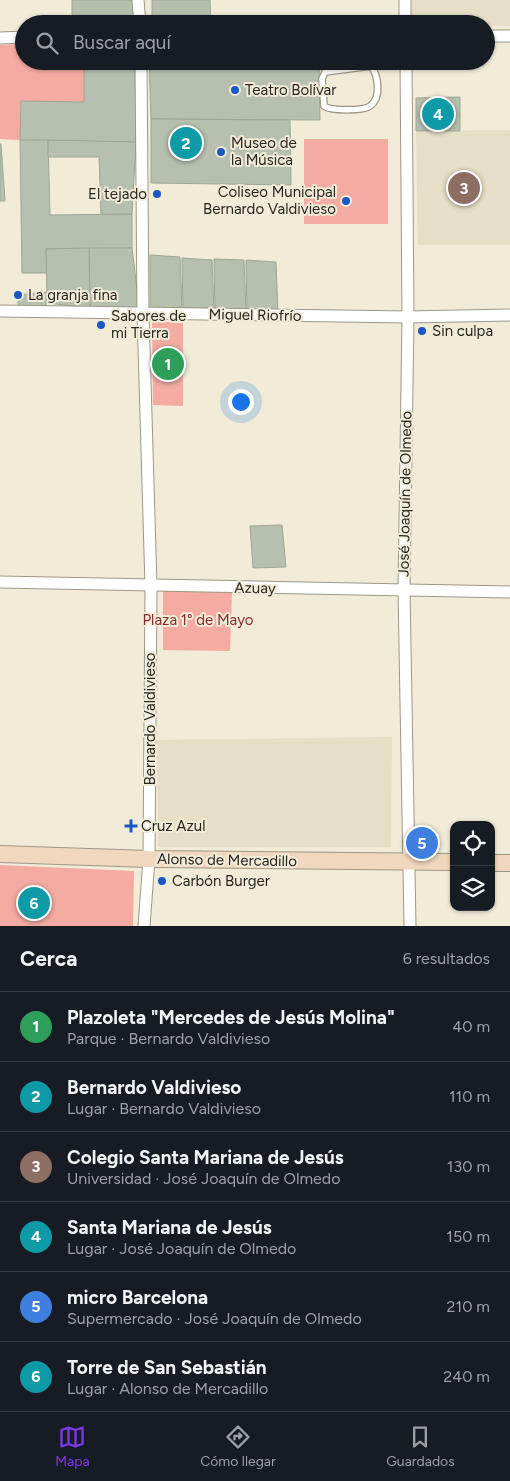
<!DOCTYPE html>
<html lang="es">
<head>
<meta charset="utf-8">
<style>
	:root { --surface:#171b24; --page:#20242c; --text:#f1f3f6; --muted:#9ea1a6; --line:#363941; --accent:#7c3aed }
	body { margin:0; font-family:Figtree,sans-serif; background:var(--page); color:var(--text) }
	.controls { position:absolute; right:15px; bottom:15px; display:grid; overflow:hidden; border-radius:10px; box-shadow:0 1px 4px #0004 }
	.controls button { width:45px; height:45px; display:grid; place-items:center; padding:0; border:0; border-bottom:1px solid var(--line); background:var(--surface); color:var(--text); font:25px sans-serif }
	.you { position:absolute; left:240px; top:401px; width:18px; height:18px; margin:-12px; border:4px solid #fff; border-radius:50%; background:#1a73e8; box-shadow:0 0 0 8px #1a73e833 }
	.badge { display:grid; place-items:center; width:32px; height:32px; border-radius:50%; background:var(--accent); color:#fff; font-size:16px; font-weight:700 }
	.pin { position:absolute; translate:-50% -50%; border:2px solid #fff; box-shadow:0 1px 5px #0006 }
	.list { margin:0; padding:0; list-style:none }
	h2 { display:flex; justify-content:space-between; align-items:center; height:65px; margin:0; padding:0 20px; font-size:21px }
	h2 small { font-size:16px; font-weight:400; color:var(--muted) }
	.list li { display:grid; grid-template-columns:32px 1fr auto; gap:15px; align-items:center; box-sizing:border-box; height:70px; padding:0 20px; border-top:1px solid var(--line) }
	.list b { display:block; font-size:19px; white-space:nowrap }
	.list p { margin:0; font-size:16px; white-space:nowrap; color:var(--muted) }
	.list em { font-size:16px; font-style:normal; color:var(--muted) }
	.icon { flex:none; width:28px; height:28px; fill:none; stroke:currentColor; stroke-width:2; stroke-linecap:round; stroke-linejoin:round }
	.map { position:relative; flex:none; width:510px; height:926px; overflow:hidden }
	.search { position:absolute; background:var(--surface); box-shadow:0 1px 4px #0004; left:15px; right:15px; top:15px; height:55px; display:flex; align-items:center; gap:12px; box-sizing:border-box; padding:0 18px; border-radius:28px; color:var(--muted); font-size:19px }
	.sheet { height:485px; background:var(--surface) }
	nav { display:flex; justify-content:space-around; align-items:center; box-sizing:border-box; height:70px; border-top:1px solid var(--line); background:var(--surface); font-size:14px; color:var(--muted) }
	nav a { display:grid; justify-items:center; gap:2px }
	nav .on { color:var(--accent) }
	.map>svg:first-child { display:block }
	.built { fill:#e6dec5 }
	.green { fill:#f4aba2 }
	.building { fill:#b7bfae; stroke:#9ea694 }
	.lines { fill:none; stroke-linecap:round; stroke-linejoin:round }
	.lane-casing { stroke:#9d9886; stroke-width:8 }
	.street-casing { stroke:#9d9886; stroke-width:13 }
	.secondary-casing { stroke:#9d9886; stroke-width:18 }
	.lane { stroke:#fff; stroke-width:5.5 }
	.street { stroke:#fff; stroke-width:11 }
	.secondary { stroke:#f0d7be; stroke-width:16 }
	.poi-dot { fill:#1a58c4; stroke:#f1ebd8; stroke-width:2 }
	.labels { text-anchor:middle; stroke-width:4; stroke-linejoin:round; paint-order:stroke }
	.poi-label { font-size:15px; fill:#27251e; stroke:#f1ebd8; text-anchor:start }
	.street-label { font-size:15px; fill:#27251e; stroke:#f1ebd8 }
	.park-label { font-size:15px; fill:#862e29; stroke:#f1ebd8 }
</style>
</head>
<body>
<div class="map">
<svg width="510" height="926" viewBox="0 0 510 926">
	<rect width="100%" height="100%" fill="#f1ebd8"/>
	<!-- built -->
	<g class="built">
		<path d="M409 0H510V26L409 24Z"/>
		<path d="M510 130V245H418L416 131Z"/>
		<path d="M392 737 391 847H158L157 740Z"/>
	</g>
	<!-- green -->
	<g class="green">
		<path d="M24 44V61H84V102L21 101 20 140 0 139V45Z"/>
		<rect x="304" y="139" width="84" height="85"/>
		<path d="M152 321 183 323V406L153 405Z"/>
		<path d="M163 589 232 592 230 651 163 650Z"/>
		<path d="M0 865 134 871 133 926H0Z"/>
	</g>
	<!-- building -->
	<g class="building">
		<path d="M72 0H133L134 24H72Z"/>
		<path d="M152 0H210L211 24H152Z"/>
		<path d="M84 61H135L136 142 20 140 21 101 84 102Z"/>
		<path d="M149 61H319L320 120 151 119Z"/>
		<path d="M460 97V131H416V98Z"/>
		<path d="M151 119 290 120 291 185 151 183Z"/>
		<path d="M20 140H48L50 215 132 214V248L46 249 47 273H22Z"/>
		<path d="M48 140 136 142 132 214H101L99 157H48Z"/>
		<path d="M0 144H1L5 201H0Z"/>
		<path d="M89 248H132L140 313 90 308Z"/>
		<path d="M89 248 90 308 47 303 46 249Z"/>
		<path d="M150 255 180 257 182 309 150 308Z"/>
		<path d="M182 258 212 260 214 312 183 311Z"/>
		<path d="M214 259 244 260 246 312H215Z"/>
		<path d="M246 260 276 262 278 314 247 313Z"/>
		<path d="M47 292 46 312 18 307V295Z"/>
		<path d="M282 525 286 567 253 568 250 526Z"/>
	</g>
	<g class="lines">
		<defs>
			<path id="lane" d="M371 66C378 75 382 98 370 106 364 111 330 111 324 106L322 79 325 72Z"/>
			<g id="street">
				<path d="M138 0 140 24"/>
				<path d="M405 0V24"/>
				<path d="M486 36H510"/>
				<path d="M0 38 24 37"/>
				<path d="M141 61 143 313 151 586 149 859 144 926"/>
				<path d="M406 61 408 317 404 590 410 926"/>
				<path d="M0 311 408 317 510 315"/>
				<path d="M0 582 510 592"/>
			</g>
			<g id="secondary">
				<path d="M0 854 149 859 454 862"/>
				<path d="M491 863H510"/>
			</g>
		</defs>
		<!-- lane casing -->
		<use href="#lane" class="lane-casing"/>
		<!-- street casing -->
		<use href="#street" class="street-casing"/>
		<!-- secondary casing -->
		<use href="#secondary" class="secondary-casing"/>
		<!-- lane -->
		<use href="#lane" class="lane"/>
		<!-- street -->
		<use href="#street" class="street"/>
		<!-- secondary -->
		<use href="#secondary" class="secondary"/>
	</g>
	<!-- markers -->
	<g class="poi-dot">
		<circle cx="235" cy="90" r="5"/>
		<circle cx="221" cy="152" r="5"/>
		<circle cx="157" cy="194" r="5"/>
		<circle cx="346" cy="201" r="5"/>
		<circle cx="18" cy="295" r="5"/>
		<circle cx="101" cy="325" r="5"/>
		<circle cx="422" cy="331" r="5"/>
		<path d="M128.5 818.5h5v5h5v5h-5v5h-5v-5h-5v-5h5z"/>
		<circle cx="162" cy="881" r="5"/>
	</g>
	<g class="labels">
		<!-- poi labels -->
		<g class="poi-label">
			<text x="245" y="95">Teatro Bolívar</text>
			<text x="231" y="148">Museo de<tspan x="231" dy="17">la Música</tspan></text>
			<text x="336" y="197" text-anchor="end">Coliseo Municipal<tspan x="336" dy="17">Bernardo Valdivieso</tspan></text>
			<text x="147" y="199" text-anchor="end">El tejado</text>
			<text x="28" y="300">La granja fina</text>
			<text x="111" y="321">Sabores de<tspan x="111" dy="17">mi Tierra</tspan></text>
			<text x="432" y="336">Sin culpa</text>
			<text x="141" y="831">Cruz Azul</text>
			<text x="172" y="886">Carbón Burger</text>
		</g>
		<!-- street labels -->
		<g class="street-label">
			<text transform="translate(255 315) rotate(1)" y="5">Miguel Riofrío</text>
			<text transform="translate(405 494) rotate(-89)" y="5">José Joaquín de Olmedo</text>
			<text transform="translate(255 588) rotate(1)" y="5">Azuay</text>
			<text transform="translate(150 719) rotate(-90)" y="5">Bernardo Valdivieso</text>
			<text transform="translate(227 860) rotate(1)" y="5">Alonso de Mercadillo</text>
		</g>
		<!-- park labels -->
		<g class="park-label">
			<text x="198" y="625">Plaza 1° de Mayo</text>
		</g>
	</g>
</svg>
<div class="controls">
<button><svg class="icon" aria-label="locate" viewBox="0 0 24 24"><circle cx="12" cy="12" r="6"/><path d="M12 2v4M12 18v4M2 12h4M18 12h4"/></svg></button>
<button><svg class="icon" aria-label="layers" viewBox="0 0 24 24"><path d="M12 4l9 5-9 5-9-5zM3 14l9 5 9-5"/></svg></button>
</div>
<div class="you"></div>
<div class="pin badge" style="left:168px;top:364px;background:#2e9e5b">1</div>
<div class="pin badge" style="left:186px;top:143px;background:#0f9aa8">2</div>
<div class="pin badge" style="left:464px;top:188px;background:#8d6e63">3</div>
<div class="pin badge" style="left:438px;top:114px;background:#0f9aa8">4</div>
<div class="pin badge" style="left:422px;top:843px;background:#3f7fe0">5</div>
<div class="pin badge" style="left:34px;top:903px;background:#0f9aa8">6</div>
<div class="search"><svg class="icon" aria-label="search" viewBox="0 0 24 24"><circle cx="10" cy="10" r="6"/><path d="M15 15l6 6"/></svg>Buscar aquí</div>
</div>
<section class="sheet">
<h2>Cerca<small>6 resultados</small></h2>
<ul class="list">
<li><span class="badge" style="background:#2e9e5b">1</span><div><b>Plazoleta &quot;Mercedes de Jesús Molina&quot;</b><p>Parque · Bernardo Valdivieso</p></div><em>40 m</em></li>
<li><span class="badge" style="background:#0f9aa8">2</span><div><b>Bernardo Valdivieso</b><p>Lugar · Bernardo Valdivieso</p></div><em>110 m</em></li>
<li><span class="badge" style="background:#8d6e63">3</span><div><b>Colegio Santa Mariana de Jesús</b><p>Universidad · José Joaquín de Olmedo</p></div><em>130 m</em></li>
<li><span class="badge" style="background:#0f9aa8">4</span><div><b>Santa Mariana de Jesús</b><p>Lugar · José Joaquín de Olmedo</p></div><em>150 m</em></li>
<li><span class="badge" style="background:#3f7fe0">5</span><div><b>micro Barcelona</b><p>Supermercado · José Joaquín de Olmedo</p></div><em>210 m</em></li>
<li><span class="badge" style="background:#0f9aa8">6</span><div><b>Torre de San Sebastián</b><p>Lugar · Alonso de Mercadillo</p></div><em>240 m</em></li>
</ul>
</section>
<nav>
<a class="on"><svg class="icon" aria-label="map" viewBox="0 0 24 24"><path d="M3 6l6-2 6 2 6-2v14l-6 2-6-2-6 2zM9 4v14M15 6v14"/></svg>Mapa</a>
<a><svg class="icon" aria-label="directions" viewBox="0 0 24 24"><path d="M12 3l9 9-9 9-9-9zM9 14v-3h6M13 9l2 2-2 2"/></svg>Cómo llegar</a>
<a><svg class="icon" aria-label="saved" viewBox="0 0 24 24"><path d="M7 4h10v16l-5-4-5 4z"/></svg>Guardados</a>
</nav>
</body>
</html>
